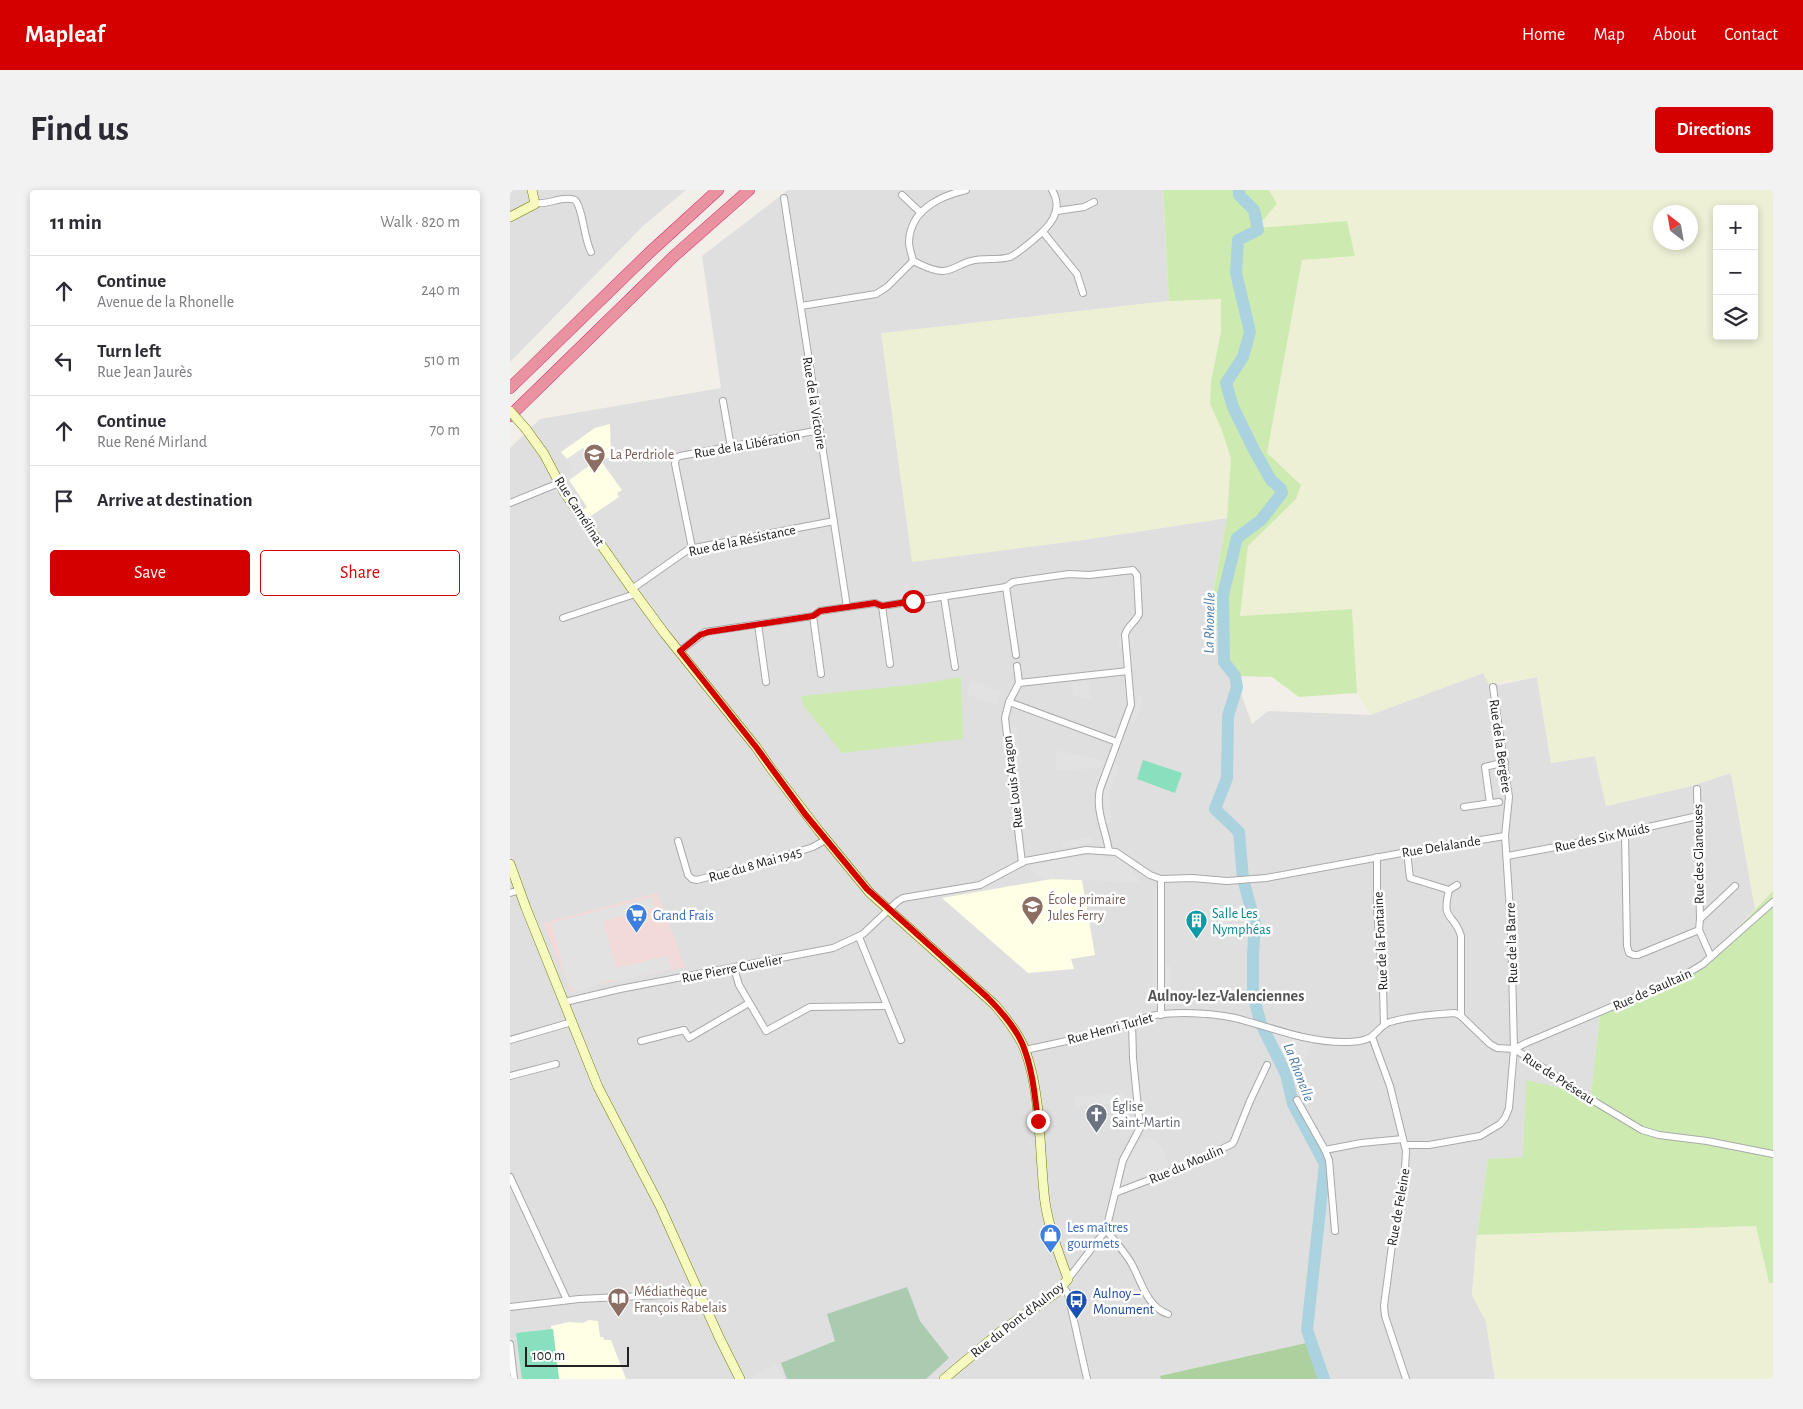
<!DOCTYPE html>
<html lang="en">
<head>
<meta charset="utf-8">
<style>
	:root { --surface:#fff; --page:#f2f2f3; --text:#2b2b33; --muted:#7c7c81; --line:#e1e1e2; --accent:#d40000 }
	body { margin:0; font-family:"Alegreya Sans",sans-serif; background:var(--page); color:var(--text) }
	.controls { position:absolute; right:15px; top:15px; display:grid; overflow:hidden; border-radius:5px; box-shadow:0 2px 8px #0003 }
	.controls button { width:45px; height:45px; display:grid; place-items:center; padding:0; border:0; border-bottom:1px solid var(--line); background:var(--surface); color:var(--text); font:25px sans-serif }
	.compass { position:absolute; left:1143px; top:15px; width:45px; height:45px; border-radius:50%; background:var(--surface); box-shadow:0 2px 8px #0003; rotate:329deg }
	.scale { position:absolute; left:15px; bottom:12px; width:104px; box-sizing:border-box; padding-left:5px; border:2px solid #222; border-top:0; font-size:14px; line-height:18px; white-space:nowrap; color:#222; -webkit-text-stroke:4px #fff; paint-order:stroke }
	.stop { position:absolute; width:15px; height:15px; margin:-11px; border:4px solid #d40000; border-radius:50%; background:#fff }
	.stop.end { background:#d40000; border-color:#fff; box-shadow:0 1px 5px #0008 }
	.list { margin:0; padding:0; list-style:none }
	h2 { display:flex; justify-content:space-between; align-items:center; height:65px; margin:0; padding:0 20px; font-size:21px }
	h2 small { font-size:16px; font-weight:400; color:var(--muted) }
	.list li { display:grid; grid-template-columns:32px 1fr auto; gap:15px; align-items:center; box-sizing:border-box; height:70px; padding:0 20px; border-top:1px solid var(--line) }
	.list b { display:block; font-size:19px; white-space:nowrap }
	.list p { margin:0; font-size:16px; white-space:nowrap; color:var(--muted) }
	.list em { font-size:16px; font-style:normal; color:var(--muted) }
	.actions { display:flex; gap:10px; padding:15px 20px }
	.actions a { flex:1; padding:11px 0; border:1px solid var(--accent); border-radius:5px; text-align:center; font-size:18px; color:var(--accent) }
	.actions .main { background:var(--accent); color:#fff }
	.icon { flex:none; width:28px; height:28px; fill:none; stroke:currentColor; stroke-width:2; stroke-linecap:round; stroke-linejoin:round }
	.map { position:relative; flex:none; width:1263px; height:1189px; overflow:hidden; border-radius:5px }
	header { display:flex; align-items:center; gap:30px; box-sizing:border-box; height:70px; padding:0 25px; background:var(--accent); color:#fff }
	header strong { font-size:24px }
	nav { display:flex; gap:28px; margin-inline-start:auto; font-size:18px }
	.intro { display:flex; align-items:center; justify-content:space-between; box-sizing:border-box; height:120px; padding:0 30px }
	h1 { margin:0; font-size:35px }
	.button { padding:12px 22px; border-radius:5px; background:var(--accent); color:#fff; font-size:18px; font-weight:700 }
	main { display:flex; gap:30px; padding:0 30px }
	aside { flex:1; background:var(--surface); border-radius:5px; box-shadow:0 2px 8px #0003 }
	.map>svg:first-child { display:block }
	.residential { fill:#e0dfdf }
	.commercial { fill:#f2dad9 }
	.education { fill:#ffffe5 }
	.farmland { fill:#eef0d5; fill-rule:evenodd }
	.grass { fill:#cdebb0 }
	.forest { fill:#add19e }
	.cemetery { fill:#aacbaf }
	.pitch { fill:#88e0be }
	.parking { fill:#e2e2e2 }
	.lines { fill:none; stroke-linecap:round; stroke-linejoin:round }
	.river { stroke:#aad3df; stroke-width:12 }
	.street-casing { stroke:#a9a9a9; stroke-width:8 }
	.secondary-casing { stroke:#707d05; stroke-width:10 }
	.highway-casing { stroke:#dc2a67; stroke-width:12 }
	.street { stroke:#fff; stroke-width:6 }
	.secondary { stroke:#f7fabf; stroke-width:9 }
	.highway { stroke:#e892a2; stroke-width:11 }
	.secondary-bridge-casing { stroke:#707d05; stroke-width:10; stroke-linecap:butt }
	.secondary-bridge { stroke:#f7fabf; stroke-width:9 }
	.route { stroke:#d40000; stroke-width:6 }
	.labels { text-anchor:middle; stroke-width:5; stroke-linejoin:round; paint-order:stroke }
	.street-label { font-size:14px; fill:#222; stroke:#fff }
	.education-label { font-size:14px; fill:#785e54; stroke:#fff; text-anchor:start }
	.culture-label { font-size:14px; fill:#0d838f; stroke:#fff; text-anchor:start }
	.shop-label { font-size:14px; fill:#366cbe; stroke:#fff; text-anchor:start }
	.worship-label { font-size:14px; fill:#5b616d; stroke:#fff; text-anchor:start }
	.transit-label { font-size:14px; fill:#164399; stroke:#fff; text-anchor:start }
	.water-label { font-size:15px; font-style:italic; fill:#4a7aab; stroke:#fff }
	.quarter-label { font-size:16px; font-weight:bold; fill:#555; stroke:#fff }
</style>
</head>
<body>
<header>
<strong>Mapleaf</strong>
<nav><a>Home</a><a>Map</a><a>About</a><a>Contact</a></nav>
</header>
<div class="intro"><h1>Find us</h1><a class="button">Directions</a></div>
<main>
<aside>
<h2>11 min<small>Walk · 820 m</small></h2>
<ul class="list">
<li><svg class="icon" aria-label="ahead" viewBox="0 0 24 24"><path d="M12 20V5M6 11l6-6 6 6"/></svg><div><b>Continue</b><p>Avenue de la Rhonelle</p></div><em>240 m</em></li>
<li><svg class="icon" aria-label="left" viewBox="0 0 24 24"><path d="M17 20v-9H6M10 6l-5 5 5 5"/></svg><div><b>Turn left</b><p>Rue Jean Jaurès</p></div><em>510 m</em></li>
<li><svg class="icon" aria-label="ahead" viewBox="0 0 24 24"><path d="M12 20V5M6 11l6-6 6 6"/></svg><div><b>Continue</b><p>Rue René Mirland</p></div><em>70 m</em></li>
<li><svg class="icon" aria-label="arrive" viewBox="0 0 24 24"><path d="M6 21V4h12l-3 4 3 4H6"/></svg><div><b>Arrive at destination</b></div></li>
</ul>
<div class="actions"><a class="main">Save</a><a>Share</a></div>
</aside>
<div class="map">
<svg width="1263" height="1189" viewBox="0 0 1263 1189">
	<rect width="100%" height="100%" fill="#f2efe9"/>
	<!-- residential -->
	<g class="residential">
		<path d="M0 0H176L133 36 0 172Z"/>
		<path d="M278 0H653L659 111 371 144 566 351 717 328 700 418 742 534 758 521 860 525 973 483 989 495 1027 487 1041 573 1085 566 1096 616 1181 596 1221 583 1245 719 1183 785 1090 824 1081 906 1013 967 978 969 967 1045 962 1105 976 1131 985 1189H0V258L30 229 211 198 192 66Z"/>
	</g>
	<!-- commercial -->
	<path class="commercial" d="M147 703 175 777 90 794 64 802 60 800 33 733Z"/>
	<!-- education -->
	<g class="education">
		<path d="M100 234 101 266 91 271 112 300 107 303 109 307 78 328 73 320 77 317 59 290 84 272 73 258 57 269 51 262 85 238Z"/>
		<path d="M547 688 572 690 585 765 561 769 564 779 518 783 432 708Z"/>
		<path d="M79 1130 88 1131 90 1147H93L94 1150H101L116 1189H49L41 1136 58 1132 73 1133Z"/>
	</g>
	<!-- farmland -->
	<g class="farmland">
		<path d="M759 0H1263V701L1245 719 1221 583 1181 596 1096 616 1085 566 1041 573 1027 487 979 495 973 483 860 525 847 503 842 419 730 427 738 356 786 309 757 263 792 70 845 66 837 31 745 38 761 2ZM1207 19H1244V146H1207ZM1150 22H1180V52H1150Z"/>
		<path d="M711 108V142L701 191 700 214 711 238 721 268 717 328 566 351 402 372 371 143 659 111Z"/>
		<path d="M1246 1036 1259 1093H1263V1189H985L976 1131 962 1105 967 1045Z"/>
	</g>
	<!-- grass -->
	<g class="grass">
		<path d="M653 0H759L767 14 746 38 837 31 845 66 792 70 757 263 791 295 786 309 738 356 730 426 842 419 847 503 789 507 762 487 725 486 700 418 717 328 721 268 711 238 700 214 701 191 711 142V109L659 111Z"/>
		<path d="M451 487 453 549 332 563 293 515 291 506 410 494Z"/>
		<path d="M1263 701V1093H1259L1246 1036 967 1045 978 969 1013 967 1016 890 1081 905 1090 824 1183 785Z"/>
	</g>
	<!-- forest -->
	<path class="forest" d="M796 1153 808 1189H651L650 1186Z"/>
	<!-- cemetery -->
	<path class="cemetery" d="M397 1097 410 1131 439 1168 416 1189H277L271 1173 325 1151 317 1124Z"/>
	<!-- pitch -->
	<g class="pitch">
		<path d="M633 570 672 583 665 603 627 589Z"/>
		<path d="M43 1139 49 1189H12L6 1143Z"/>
	</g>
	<!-- parking -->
	<g class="parking">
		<path d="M73 258 84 272 59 290 55 285 63 279 57 269Z"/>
		<path d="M622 445 623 456 609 458 608 447Z"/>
		<path d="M462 491 492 502 487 515 457 505Z"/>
		<path d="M579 491 581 509 563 506 562 493Z"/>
		<path d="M627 506 631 507 632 514 624 534 620 532 627 512Z"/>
		<path d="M506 535 512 574H506L501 536Z"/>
		<path d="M545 560 595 571 590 578 546 580Z"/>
		<path d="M604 574 609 576 599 605 602 632H596L593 605Z"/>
		<path d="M581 647 582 653 552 658 551 652Z"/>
		<path d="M578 665 612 669 631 692 535 689 527 686 519 677 527 673Z"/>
		<path d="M643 697H649V776H661V816H643Z"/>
		<path d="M142 707 145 717 93 731 106 778 158 766 161 779 111 790H100L67 802 57 793 42 733Z"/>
		<path d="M760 842 802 853 784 900 778 882Z"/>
		<path d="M614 903 616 918 600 919 599 914 565 917V907Z"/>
		<path d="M641 946 652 958 660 979 609 1000 614 972 623 954Z"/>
		<path d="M266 1174 274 1189H242L241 1187Z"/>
	</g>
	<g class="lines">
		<!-- river -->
		<path class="river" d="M729 0V5L744 20 748 40 728 50 726 83 740 142 733 167 716 193 723 217 744 260 761 290 771 299 772 303 751 330 727 348 713 405 714 472 725 486 727 497 718 526 717 588 705 619 729 642 733 689 745 733 743 765V805L751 834 776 884 783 914 815 974 797 1140 814 1189"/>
		<defs>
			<g id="street">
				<path d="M456 0C430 6 400 20 399 52 399 58 402 65 403 71 412 75 422 81 432 81 443 81 451 73 461 71 474 67 487 71 500 67 508 63 515 57 522 51 538 38 555 22 542 0"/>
				<path d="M392 5 411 23"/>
				<path d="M274 8 337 417"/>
				<path d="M26 13C38 15 49 7 61 9 64 9 66 10 67 13 73 22 74 48 81 62"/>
				<path d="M547 21 574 17 584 12"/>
				<path d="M533 42 567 84 573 103"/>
				<path d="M291 116 366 104 377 97 403 71"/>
				<path d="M213 211 221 257"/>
				<path d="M0 313 49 293"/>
				<path d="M182 358 165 274 166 268 170 266 310 240"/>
				<path d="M496 397 506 465"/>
				<path d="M122 399 179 359 324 331"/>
				<path d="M434 407 445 477"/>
				<path d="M372 416 380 474"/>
				<path d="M303 426 311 484"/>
				<path d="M53 428 125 404"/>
				<path d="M248 434 256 492"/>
				<path d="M170 461 195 442 303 426 310 421 365 413 372 416 496 397 503 392 559 384 579 385 623 380 627 385 629 424C626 432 617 436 615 445L621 515 590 599C585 620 596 641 599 661"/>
				<path d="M507 476 509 493 499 512 495 528 512 673"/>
				<path d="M509 493 618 481"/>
				<path d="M499 512 607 552"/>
				<path d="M1187 599 1190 729"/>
				<path d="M980 613 975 577 995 572"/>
				<path d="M954 617 989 612"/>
				<path d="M1115 643 1117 756 1119 763 1124 765H1128L1189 740"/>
				<path d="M168 651 178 685 182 689 187 690 268 668 303 657 317 649"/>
				<path d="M897 662 900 688 939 700C931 733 944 722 951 746V826"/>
				<path d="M997 666 1062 654 1188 626"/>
				<path d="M867 667V720L873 798 874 835"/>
				<path d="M939 700 947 695"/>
				<path d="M0 703 10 700"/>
				<path d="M349 747 391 850"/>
				<path d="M1201 767 1189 740 1190 729 1225 696"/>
				<path d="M224 778 229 795 256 841 300 817 377 816"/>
				<path d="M55 812 110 799 323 758 353 744 388 711 393 708 470 695 515 671 576 660 606 662 640 685 651 689 682 688 717 691 756 688 897 662 995 646"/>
				<path d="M651 825V689"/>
				<path d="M862 847 880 896 896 961 894 997 882 1055 874 1116 875 1126 896 1189"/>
				<path d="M0 850 62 832"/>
				<path d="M131 851 174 840 179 848 239 813"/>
				<path d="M1004 859 1016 853 1170 788 1193 774 1263 712"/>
				<path d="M515 860 575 847 641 826C665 821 701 823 725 828 761 837 795 852 833 852 842 852 855 852 862 846 869 841 871 835 880 832 897 827 927 824 945 823L951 826 980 854 987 858 1004 859 1014 865 1087 913 1132 940 1149 945 1197 951 1263 964"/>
				<path d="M0 886 46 874"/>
				<path d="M787 910 815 960 819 970 825 1041"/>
				<path d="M896 955H919L970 946 990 934 995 928 999 918 1004 859 1001 736 995 646 999 607 983 497"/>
				<path d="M815 960 851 953 893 949"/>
				<path d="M0 987 57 1110"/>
				<path d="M605 1003 673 977 722 954 724 951 740 911 757 875"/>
				<path d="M596 1040C604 1050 613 1060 620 1071 631 1089 636 1117 658 1124"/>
				<path d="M558 1089 596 1040 613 970 630 938 623 868 622 832"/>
				<path d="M553 1096 558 1104 577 1189"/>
				<path d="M0 1117 69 1109 175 1104 187 1099"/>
				<path d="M0 1154 4 1189"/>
			</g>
			<g id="secondary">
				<path d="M0 27 25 14 22 0"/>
				<path d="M16 239 34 264 54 302 122 399 155 444 246 557 262 580 309 641 360 703 485 815C496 828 509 844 515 860 532 905 529 964 535 1012 539 1039 549 1064 558 1089L547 1102 490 1142 434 1189"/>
				<path d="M0 674 16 718 88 897 150 1016 209 1147 230 1189"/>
			</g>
			<g id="highway">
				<path d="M0 198 139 63 208 0"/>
				<path d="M0 226 163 67 239 0"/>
			</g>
		</defs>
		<!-- street casing -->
		<use href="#street" class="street-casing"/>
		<!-- secondary casing -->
		<use href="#secondary" class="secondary-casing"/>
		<!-- highway casing -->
		<use href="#highway" class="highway-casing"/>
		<!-- street -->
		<use href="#street" class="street"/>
		<!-- secondary -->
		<use href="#secondary" class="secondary"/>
		<!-- highway -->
		<use href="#highway" class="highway"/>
		<defs>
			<path id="secondary-bridge" d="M0 221 16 239"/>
		</defs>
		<!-- secondary-bridge casing -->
		<use href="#secondary-bridge" class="secondary-bridge-casing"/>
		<!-- secondary-bridge -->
		<use href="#secondary-bridge" class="secondary-bridge"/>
	</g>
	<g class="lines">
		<!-- route -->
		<path class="route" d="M403 411 372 416 365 413 310 421 303 426 198 442 190 445 170 461 246 557 295 624 357 699 477 807C491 821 509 841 515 861 523 883 525 908 528 931"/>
	</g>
	<!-- icons -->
	<defs>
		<symbol id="school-pin" viewBox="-11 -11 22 30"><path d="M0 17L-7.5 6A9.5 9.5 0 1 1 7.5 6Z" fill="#8d6e63" stroke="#fff"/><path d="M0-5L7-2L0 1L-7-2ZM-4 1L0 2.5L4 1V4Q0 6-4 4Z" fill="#fff"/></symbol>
		<symbol id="supermarket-pin" viewBox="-11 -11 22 30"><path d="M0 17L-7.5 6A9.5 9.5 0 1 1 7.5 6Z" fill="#3f7fe0" stroke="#fff"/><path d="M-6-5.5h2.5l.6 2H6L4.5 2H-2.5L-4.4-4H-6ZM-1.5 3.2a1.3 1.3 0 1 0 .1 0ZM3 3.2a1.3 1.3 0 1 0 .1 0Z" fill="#fff"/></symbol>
		<symbol id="building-pin" viewBox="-11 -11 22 30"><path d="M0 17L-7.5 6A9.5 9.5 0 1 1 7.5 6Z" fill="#0f9aa8" stroke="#fff"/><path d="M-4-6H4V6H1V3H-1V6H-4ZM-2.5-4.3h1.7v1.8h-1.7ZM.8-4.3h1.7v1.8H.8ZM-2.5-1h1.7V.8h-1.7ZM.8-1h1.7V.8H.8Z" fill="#fff"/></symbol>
		<symbol id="church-pin" viewBox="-11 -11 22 30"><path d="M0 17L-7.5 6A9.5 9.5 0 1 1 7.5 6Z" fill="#6b7280" stroke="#fff"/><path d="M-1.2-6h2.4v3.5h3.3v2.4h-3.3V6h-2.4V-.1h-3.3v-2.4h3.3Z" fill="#fff"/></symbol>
		<symbol id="shop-pin" viewBox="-11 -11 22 30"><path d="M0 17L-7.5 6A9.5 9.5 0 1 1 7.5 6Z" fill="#3f7fe0" stroke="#fff"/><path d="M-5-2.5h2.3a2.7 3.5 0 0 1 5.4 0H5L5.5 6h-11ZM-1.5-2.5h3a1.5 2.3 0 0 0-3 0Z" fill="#fff"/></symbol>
		<symbol id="library-pin" viewBox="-11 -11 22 30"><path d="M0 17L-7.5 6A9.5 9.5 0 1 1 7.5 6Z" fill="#8d6e63" stroke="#fff"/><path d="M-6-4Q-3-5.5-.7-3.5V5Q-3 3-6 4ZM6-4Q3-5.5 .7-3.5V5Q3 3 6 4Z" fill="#fff"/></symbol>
		<symbol id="bus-pin" viewBox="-11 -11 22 30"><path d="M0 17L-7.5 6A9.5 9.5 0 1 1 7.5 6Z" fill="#1a4fb4" stroke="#fff"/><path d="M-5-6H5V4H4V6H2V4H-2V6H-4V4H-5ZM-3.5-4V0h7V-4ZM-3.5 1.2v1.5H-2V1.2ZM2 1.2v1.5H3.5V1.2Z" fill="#fff"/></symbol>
	</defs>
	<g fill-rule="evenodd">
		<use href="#school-pin" x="72" y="252" width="25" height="34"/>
		<use href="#school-pin" x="510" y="704" width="25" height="34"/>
		<use href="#supermarket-pin" x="114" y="712" width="25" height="34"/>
		<use href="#building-pin" x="674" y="718" width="25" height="34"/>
		<use href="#church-pin" x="574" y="912" width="25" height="34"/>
		<use href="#shop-pin" x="528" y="1032" width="25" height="34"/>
		<use href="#library-pin" x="96" y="1096" width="25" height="34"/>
		<use href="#bus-pin" x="554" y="1098" width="25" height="34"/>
	</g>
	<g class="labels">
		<!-- street labels -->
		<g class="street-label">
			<text transform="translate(305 213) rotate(81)" y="5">Rue de la Victoire</text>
			<text transform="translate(237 254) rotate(-10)" y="5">Rue de la Libération</text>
			<text transform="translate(70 321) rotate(57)" y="5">Rue Camélinat</text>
			<text transform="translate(232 350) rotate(-12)" y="5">Rue de la Résistance</text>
			<text transform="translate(991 556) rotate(82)" y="5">Rue de la Bergère</text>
			<text transform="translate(502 592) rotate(-97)" y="5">Rue Louis Aragon</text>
			<text transform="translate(1092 647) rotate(-12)" y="5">Rue des Six Muids</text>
			<text transform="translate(931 656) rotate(-9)" y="5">Rue Delalande</text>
			<text transform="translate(1188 664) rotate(-91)" y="5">Rue des Glaneuses</text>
			<text transform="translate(245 674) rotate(-16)" y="5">Rue du 8 Mai 1945</text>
			<text transform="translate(870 751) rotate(-93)" y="5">Rue de la Fontaine</text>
			<text transform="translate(1001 753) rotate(-92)" y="5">Rue de la Barre</text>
			<text transform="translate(222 778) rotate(-11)" y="5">Rue Pierre Cuvelier</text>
			<text transform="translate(1142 799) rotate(-24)" y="5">Rue de Saultain</text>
			<text transform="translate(600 838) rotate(-15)" y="5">Rue Henri Turlet</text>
			<text transform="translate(1049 888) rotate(33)" y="5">Rue de Préseau</text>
			<text transform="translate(676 974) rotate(-23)" y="5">Rue du Moulin</text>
			<text transform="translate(888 1017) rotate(-80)" y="5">Rue de Feleine</text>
			<text transform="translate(507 1129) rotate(-38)" y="5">Rue du Pont d'Aulnoy</text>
		</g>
		<!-- education labels -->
		<g class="education-label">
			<text x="100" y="269">La Perdriole</text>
			<text x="538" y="714">École primaire<tspan x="538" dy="16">Jules Ferry</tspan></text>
			<text x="124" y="1106">Médiathèque<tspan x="124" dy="16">François Rabelais</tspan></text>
		</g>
		<!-- culture labels -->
		<g class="culture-label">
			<text x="702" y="728">Salle Les<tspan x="702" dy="16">Nymphéas</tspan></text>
		</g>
		<!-- shop labels -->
		<g class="shop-label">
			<text x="143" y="730">Grand Frais</text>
			<text x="557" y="1042">Les maîtres<tspan x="557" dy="16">gourmets</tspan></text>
		</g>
		<!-- worship labels -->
		<g class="worship-label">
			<text x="602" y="921">Église<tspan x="602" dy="16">Saint-Martin</tspan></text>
		</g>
		<!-- transit labels -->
		<g class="transit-label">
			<text x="583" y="1108">Aulnoy –<tspan x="583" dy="16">Monument</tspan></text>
		</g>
		<!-- water labels -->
		<g class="water-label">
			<text transform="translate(699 433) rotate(-89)" y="5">La Rhonelle</text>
			<text transform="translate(789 882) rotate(69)" y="5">La Rhonelle</text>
		</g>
		<!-- quarter labels -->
		<g class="quarter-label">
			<text x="716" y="811">Aulnoy-lez-Valenciennes</text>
		</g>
	</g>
</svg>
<div class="controls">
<button>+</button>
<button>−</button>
<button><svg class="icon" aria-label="layers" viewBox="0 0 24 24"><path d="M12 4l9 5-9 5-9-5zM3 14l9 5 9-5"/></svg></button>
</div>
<svg class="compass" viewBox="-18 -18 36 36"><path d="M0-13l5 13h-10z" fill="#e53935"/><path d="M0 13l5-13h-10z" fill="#7c7c81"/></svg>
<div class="scale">100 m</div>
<div class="stop" style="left:403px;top:411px"></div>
<div class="stop end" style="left:528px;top:931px"></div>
</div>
</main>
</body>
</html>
